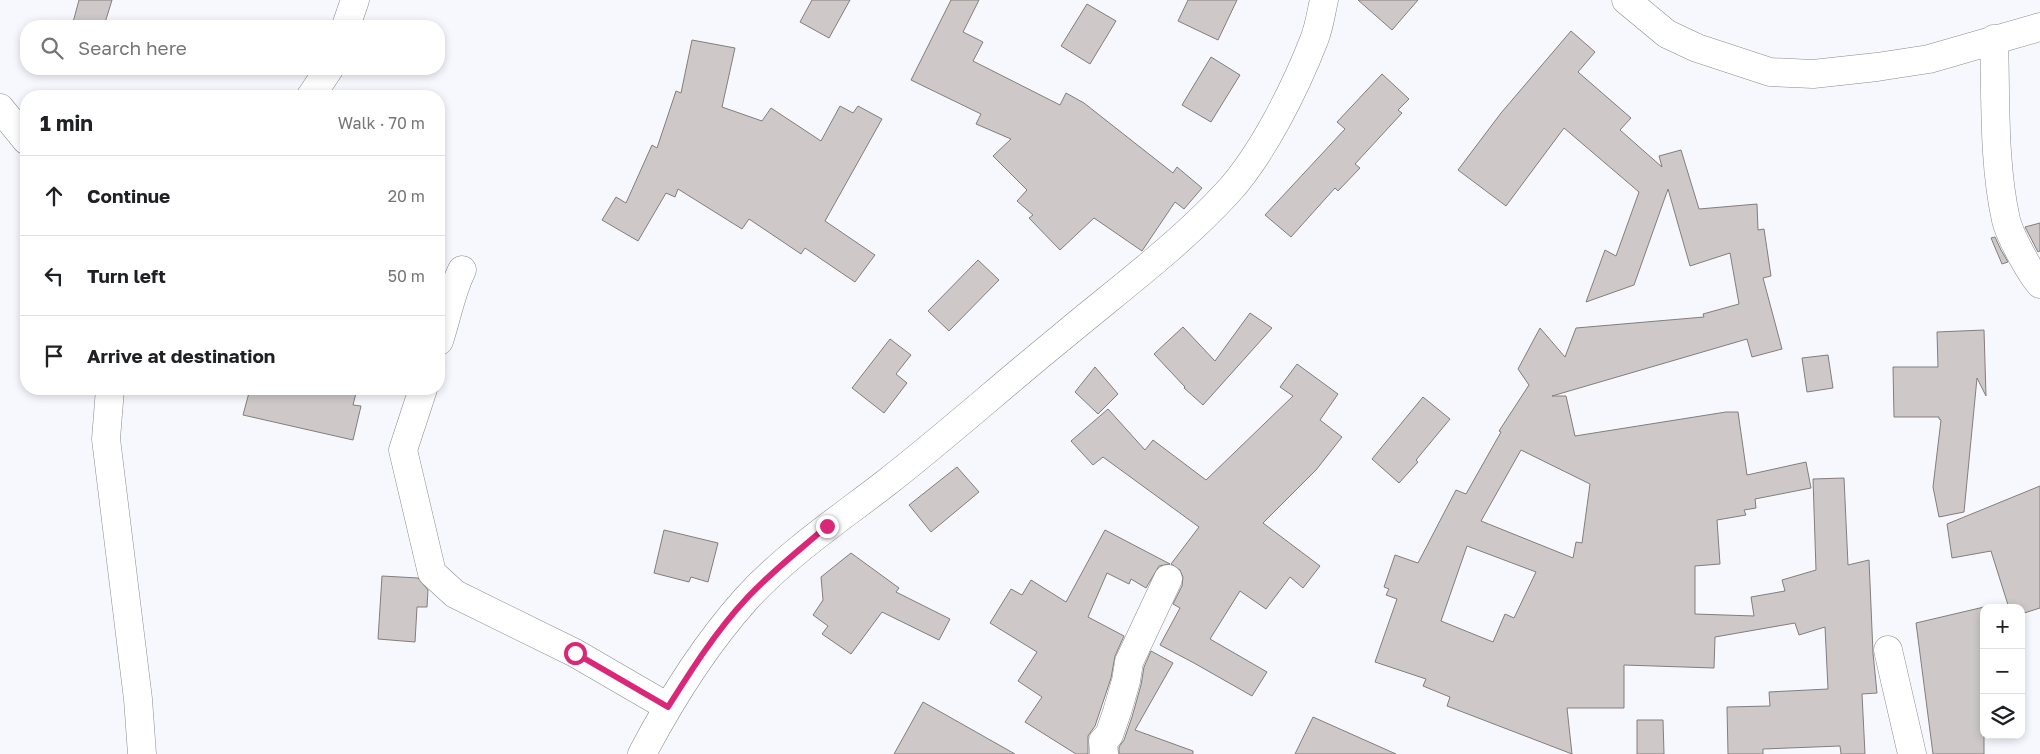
<!DOCTYPE html>
<html lang="en">
<head>
<meta charset="utf-8">
<style>
	:root { --surface:#fff; --page:#f2f2f2; --text:#202124; --muted:#757577; --line:#e0e0e0 }
	body { margin:0; font-family:"Golos Text",sans-serif; background:var(--page); color:var(--text) }
	.controls { position:absolute; right:15px; bottom:15px; display:grid; overflow:hidden; border-radius:10px; box-shadow:0 2px 8px #0003 }
	.controls button { width:45px; height:45px; display:grid; place-items:center; padding:0; border:0; border-bottom:1px solid var(--line); background:var(--surface); color:var(--text); font:25px sans-serif }
	.stop { position:absolute; width:15px; height:15px; margin:-11px; border:4px solid #db2777; border-radius:50%; background:#fff }
	.stop.end { background:#db2777; border-color:#fff; box-shadow:0 1px 5px #0008 }
	.list { margin:0; padding:0; list-style:none }
	h2 { display:flex; justify-content:space-between; align-items:center; height:65px; margin:0; padding:0 20px; font-size:21px }
	h2 small { font-size:16px; font-weight:400; color:var(--muted) }
	.list li { display:grid; grid-template-columns:32px 1fr auto; gap:15px; align-items:center; box-sizing:border-box; height:80px; padding:0 20px; border-top:1px solid var(--line) }
	.list b { display:block; font-size:19px; white-space:nowrap }
	.list em { font-size:16px; font-style:normal; color:var(--muted) }
	.icon { flex:none; width:28px; height:28px; fill:none; stroke:currentColor; stroke-width:2; stroke-linecap:round; stroke-linejoin:round }
	.map { position:relative; flex:none; width:2040px; height:754px; overflow:hidden }
	.search { position:absolute; background:var(--surface); box-shadow:0 2px 8px #0003; left:20px; top:20px; width:425px; height:55px; display:flex; align-items:center; gap:12px; box-sizing:border-box; padding:0 18px; border-radius:20px; color:var(--muted); font-size:19px }
	.panel { position:absolute; background:var(--surface); box-shadow:0 2px 8px #0003; left:20px; top:90px; width:425px; height:305px; border-radius:20px }
	.map>svg:first-child { display:block }
	.building { fill:#cec8c8; stroke:#837e7d; fill-rule:evenodd }
	.lines { fill:none; stroke-linecap:round; stroke-linejoin:round }
	.minor-casing { stroke:#8a8b8f; stroke-width:29 }
	.minor { stroke:#fff; stroke-width:28 }
	.route { stroke:#db2777; stroke-width:6 }
</style>
</head>
<body>
<div class="map">
<svg width="2040" height="754" viewBox="0 0 2040 754">
	<rect width="100%" height="100%" fill="#f7f8fd"/>
	<!-- building -->
	<g class="building">
		<path d="M79 0H112L104 26H72Z"/>
		<path d="M812 0H850L829 38 800 22Z"/>
		<path d="M951 0H979L963 32 983 42 973 61 1060 105 1066 93 1084 103 1173 173 1177 167 1202 188 1184 209 1175 202 1142 251 1094 218 1060 250 1029 218 1033 215 1017 201 1027 190 993 156 1011 139 976 124 981 114 911 80Z"/>
		<path d="M1188 0H1237L1218 40 1178 21Z"/>
		<path d="M1358 0H1418L1392 30Z"/>
		<path d="M1087 4 1116 21 1090 64 1061 46Z"/>
		<path d="M1571 31 1595 52 1578 72 1631 118 1620 130 1662 167 1659 156 1681 150 1699 209 1757 204 1758 230 1764 229 1771 276 1763 278 1782 349 1752 357 1747 339 1552 396H1566L1575 436 1726 412H1738L1747 475 1806 462 1811 488 1755 499 1756 508 1744 510 1746 515 1717 520 1720 564 1695 566V614L1754 616 1751 597 1785 591 1782 580 1816 570 1813 479 1844 478 1848 565 1869 560 1873 653 1877 693 1862 694 1865 754H1841L1840 746 1763 749V754H1728L1727 707 1770 706 1769 692 1828 689 1825 627 1799 635 1795 623 1715 637 1714 668 1624 665V708H1567L1572 754 1447 706 1450 697 1423 686 1426 679 1375 662 1397 599 1386 595 1389 589 1384 587 1395 555 1418 563 1456 490 1466 494 1501 432 1499 431 1529 385 1518 369 1540 328 1565 357 1576 328 1704 317 1703 314 1739 304 1730 253 1690 266 1668 189 1634 285 1586 302 1605 250 1616 256 1639 192 1564 128 1506 206 1458 170 1501 113ZM1521 450 1590 484 1582 543 1576 542 1573 558 1481 521ZM1467 546 1536 572 1514 618 1505 614 1493 642 1441 621Z"/>
		<path d="M692 40 735 48 722 107 762 121 771 108 821 141 840 106 853 113 858 106 882 119 825 221 875 255 855 282 805 248 801 254 749 219 742 229 678 189 675 197 666 193 638 241 602 220 616 197 626 203 652 145 657 148 676 91 681 93Z"/>
		<path d="M1211 57 1240 75 1211 122 1182 105Z"/>
		<path d="M1382 74 1409 99 1398 110 1402 113 1355 164 1360 168 1338 191 1335 188 1291 237 1265 215 1345 129 1337 122Z"/>
		<path d="M2040 223V251L2038 252 2025 227Z"/>
		<path d="M1995 237 2001 250 2008 262 2002 264 1991 238Z"/>
		<path d="M978 260 999 280 949 331 928 311Z"/>
		<path d="M1250 313 1272 328 1203 405 1184 388 1185 387 1154 354 1183 327 1215 361Z"/>
		<path d="M1984 330 1986 396 1977 378 1964 512 1939 517 1933 487 1941 420 1939 419V417H1894L1893 367H1938L1937 332Z"/>
		<path d="M890 339 911 355 896 374 907 383 884 413 852 388Z"/>
		<path d="M1828 355 1833 388 1807 392 1802 358Z"/>
		<path d="M1297 364 1338 394 1320 420 1342 437 1316 470 1263 523 1320 566 1303 588 1290 577 1266 609 1240 591 1210 639 1267 672 1252 696 1194 663 1160 645 1180 608 1173 604 1182 586 1183 577 1180 570 1171 564 1199 527 1103 457 1093 465 1071 441 1108 409 1145 450 1153 440 1206 480 1293 396 1280 387Z"/>
		<path d="M1095 367 1118 394 1098 414 1075 392Z"/>
		<path d="M250 389H338L356 393 353 405 361 406 353 440 243 415Z"/>
		<path d="M1423 397 1450 419 1416 460 1418 462 1399 483 1372 459Z"/>
		<path d="M957 467 979 492 931 532 909 505Z"/>
		<path d="M2040 486V608L2021 614V608H2009L1991 551 1952 558 1947 524Z"/>
		<path d="M664 530 718 543 708 582 691 577 689 582 654 573Z"/>
		<path d="M1105 530 1170 564 1159 566 1146 588 1131 579 1129 584 1107 573 1088 617 1124 636 1115 656 1111 678 1095 726 1088 736V754H1076L1025 722 1042 697 1018 681 1037 652 990 623 1011 589 1022 595 1031 580 1066 602Z"/>
		<path d="M851 553 899 588 896 592 950 619 939 640 882 612 851 654 822 634 828 626 813 615 823 600 821 577Z"/>
		<path d="M382 576 418 578 428 590 427 607H417L415 642 378 639Z"/>
		<path d="M1984 607V754H1933L1916 623Z"/>
		<path d="M1151 651 1173 663 1135 730 1193 751V754H1119V747L1124 740 1132 717 1141 685 1144 667Z"/>
		<path d="M923 702 1015 754H894Z"/>
		<path d="M1313 717 1396 754H1295Z"/>
		<path d="M1637 720H1663L1664 754H1637Z"/>
	</g>
	<g class="lines">
		<defs>
			<g id="minor">
				<path d="M1626 0 1667 34 1697 48 1770 72 1813 74 1877 67 1929 59 2040 27"/>
				<path d="M346 26 355 0"/>
				<path d="M1994 39C1996 99 1993 161 2006 220 2010 236 2029 271 2040 284"/>
				<path d="M311 96 329 69"/>
				<path d="M0 108 26 140"/>
				<path d="M439 341C447 317 451 292 462 270"/>
				<path d="M110 389 106 439 138 699 142 754"/>
				<path d="M423 389 403 450 432 573 455 594 575 653 668 707"/>
				<path d="M1888 650 1912 754"/>
				<path d="M642 754C671 699 704 646 746 599 787 554 838 520 886 483 946 436 1003 385 1062 337 1118 290 1177 247 1227 193 1262 155 1295 89 1314 40 1319 28 1321 13 1324 0"/>
				<path d="M1104 754 1103 741 1109 735 1117 712 1126 681 1129 662 1168 579"/>
			</g>
		</defs>
		<!-- minor casing -->
		<use href="#minor" class="minor-casing"/>
		<!-- minor -->
		<use href="#minor" class="minor"/>
	</g>
	<g class="lines">
		<!-- route -->
		<path class="route" d="M575 653 668 707C692 669 716 631 747 598 771 572 800 550 827 526"/>
	</g>
</svg>
<div class="controls">
<button>+</button>
<button>−</button>
<button><svg class="icon" aria-label="layers" viewBox="0 0 24 24"><path d="M12 4l9 5-9 5-9-5zM3 14l9 5 9-5"/></svg></button>
</div>
<div class="stop" style="left:575px;top:653px"></div>
<div class="stop end" style="left:827px;top:526px"></div>
<div class="search"><svg class="icon" aria-label="search" viewBox="0 0 24 24"><circle cx="10" cy="10" r="6"/><path d="M15 15l6 6"/></svg>Search here</div>
<section class="panel">
<h2>1 min<small>Walk · 70 m</small></h2>
<ul class="list">
<li><svg class="icon" aria-label="ahead" viewBox="0 0 24 24"><path d="M12 20V5M6 11l6-6 6 6"/></svg><div><b>Continue</b></div><em>20 m</em></li>
<li><svg class="icon" aria-label="left" viewBox="0 0 24 24"><path d="M17 20v-9H6M10 6l-5 5 5 5"/></svg><div><b>Turn left</b></div><em>50 m</em></li>
<li><svg class="icon" aria-label="arrive" viewBox="0 0 24 24"><path d="M6 21V4h12l-3 4 3 4H6"/></svg><div><b>Arrive at destination</b></div></li>
</ul>
</section>
</div>
</body>
</html>
